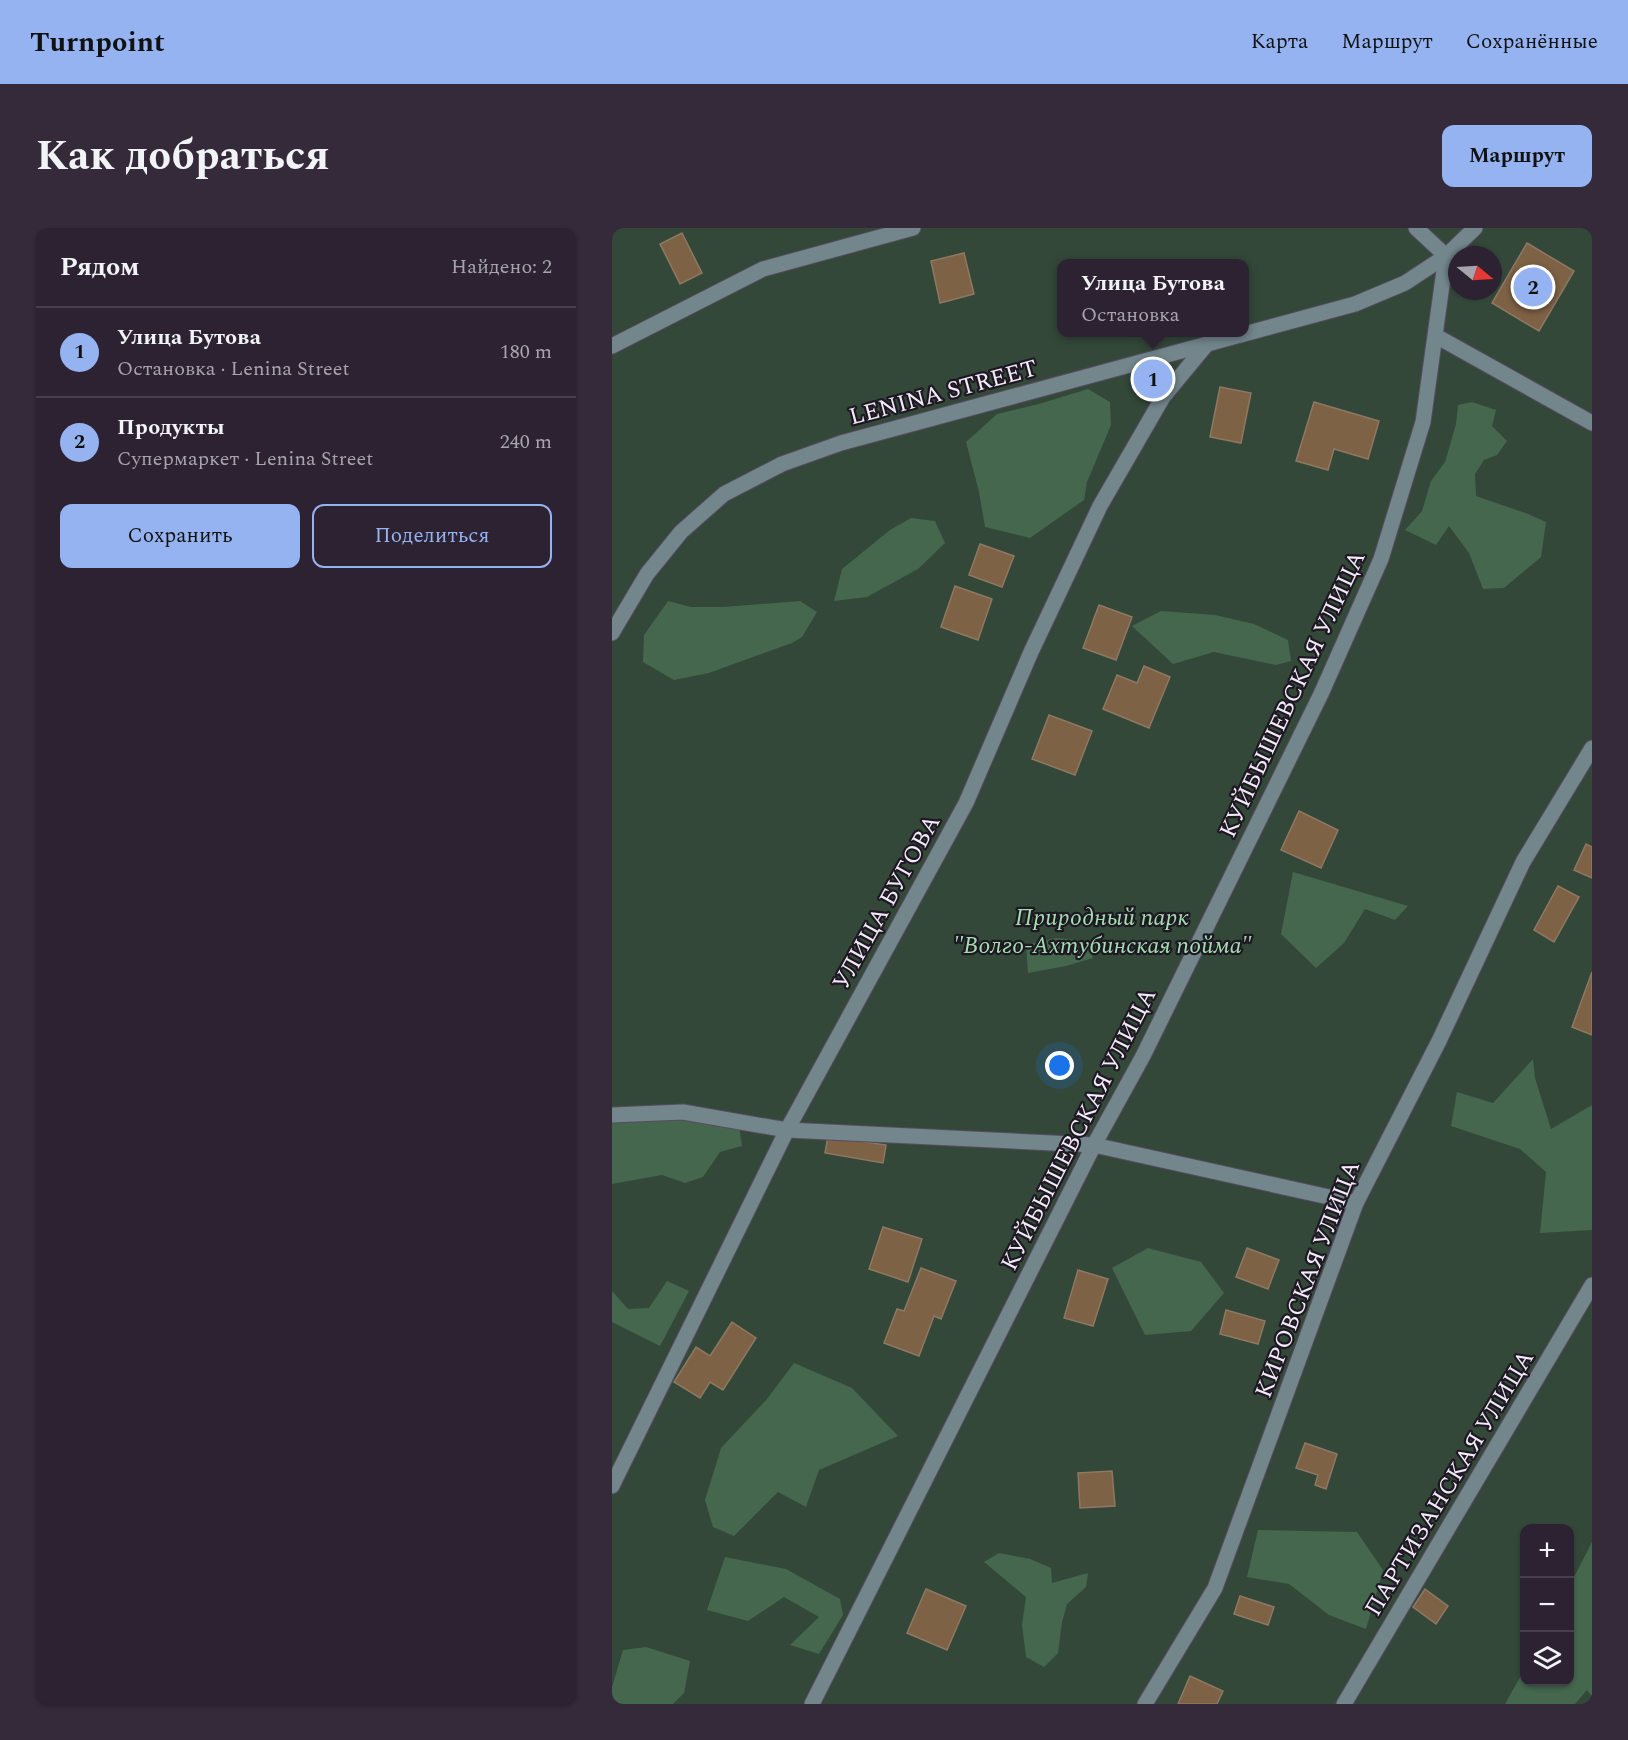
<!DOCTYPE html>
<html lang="ru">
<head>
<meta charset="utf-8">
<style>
	:root { --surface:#2c2232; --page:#342a3a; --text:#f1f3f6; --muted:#a6a4ac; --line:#483f4d; --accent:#95b2f1 }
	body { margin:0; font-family:Spectral,serif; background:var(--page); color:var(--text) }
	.controls { position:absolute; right:18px; bottom:18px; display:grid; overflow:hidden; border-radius:12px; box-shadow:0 2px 4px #0004 }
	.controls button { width:54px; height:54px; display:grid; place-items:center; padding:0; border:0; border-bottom:2px solid var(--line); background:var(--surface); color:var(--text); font:30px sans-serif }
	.compass { position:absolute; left:836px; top:18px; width:54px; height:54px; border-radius:50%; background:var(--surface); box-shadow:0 2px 4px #0004; rotate:108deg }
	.you { position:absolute; left:448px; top:838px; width:21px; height:21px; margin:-15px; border:4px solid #fff; border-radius:50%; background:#1a73e8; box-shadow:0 0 0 9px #1a73e833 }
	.badge { display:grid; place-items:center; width:39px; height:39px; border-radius:50%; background:var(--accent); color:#111; font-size:20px; font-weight:700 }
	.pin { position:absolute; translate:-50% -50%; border:3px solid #fff; box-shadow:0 2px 6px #0006 }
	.popup { position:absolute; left:445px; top:31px; width:192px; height:78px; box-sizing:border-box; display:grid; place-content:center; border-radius:12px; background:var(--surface); filter:drop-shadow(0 2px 4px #0005); font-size:20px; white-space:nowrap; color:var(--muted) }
	.popup b { font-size:22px; color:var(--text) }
	.popup::after { content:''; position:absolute; left:50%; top:100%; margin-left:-12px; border:12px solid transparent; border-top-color:var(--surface) }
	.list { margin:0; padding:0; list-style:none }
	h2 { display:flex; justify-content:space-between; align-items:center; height:78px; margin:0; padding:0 24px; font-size:26px }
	h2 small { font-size:20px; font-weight:400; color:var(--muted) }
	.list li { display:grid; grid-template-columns:39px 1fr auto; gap:18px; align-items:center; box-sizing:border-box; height:90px; padding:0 24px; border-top:2px solid var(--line) }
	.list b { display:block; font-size:22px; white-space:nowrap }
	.list p { margin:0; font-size:20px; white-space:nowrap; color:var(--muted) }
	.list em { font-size:20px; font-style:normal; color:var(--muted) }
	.actions { display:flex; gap:12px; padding:18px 24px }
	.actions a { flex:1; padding:14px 0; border:2px solid var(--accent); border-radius:12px; text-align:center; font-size:21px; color:var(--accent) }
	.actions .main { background:var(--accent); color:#111 }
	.icon { flex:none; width:33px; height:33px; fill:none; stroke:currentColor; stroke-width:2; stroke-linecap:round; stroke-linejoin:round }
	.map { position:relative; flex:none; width:980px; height:1476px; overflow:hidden; border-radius:12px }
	header { display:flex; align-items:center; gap:36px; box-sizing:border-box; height:84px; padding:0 30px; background:var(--accent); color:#111 }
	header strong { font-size:28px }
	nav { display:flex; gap:33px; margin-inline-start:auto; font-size:21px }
	.intro { display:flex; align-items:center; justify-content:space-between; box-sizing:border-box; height:144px; padding:0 36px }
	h1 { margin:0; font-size:42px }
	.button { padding:15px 27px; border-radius:12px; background:var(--accent); color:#111; font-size:21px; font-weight:700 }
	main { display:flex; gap:36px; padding:0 36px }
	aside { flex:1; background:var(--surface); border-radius:12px; box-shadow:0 2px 4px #0004 }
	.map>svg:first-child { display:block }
	.green { fill:#334839; fill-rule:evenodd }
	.forest { fill:#44674e }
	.building { fill:#7e6245; stroke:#8e7863; stroke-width:1.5 }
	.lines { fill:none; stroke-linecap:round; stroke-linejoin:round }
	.minor-casing { stroke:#584b60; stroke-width:17 }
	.minor { stroke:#72868c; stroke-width:15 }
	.labels { text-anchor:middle; stroke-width:4.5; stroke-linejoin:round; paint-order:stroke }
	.street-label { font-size:24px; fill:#f3ebf9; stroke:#1e1822 }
	.park-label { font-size:24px; font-style:italic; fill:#a2deb2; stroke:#1e1822 }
</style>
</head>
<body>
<header>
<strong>Turnpoint</strong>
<nav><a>Карта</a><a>Маршрут</a><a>Сохранённые</a></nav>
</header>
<div class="intro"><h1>Как добраться</h1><a class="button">Маршрут</a></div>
<main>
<aside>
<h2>Рядом<small>Найдено: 2</small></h2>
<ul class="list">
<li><span class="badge">1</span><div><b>Улица Бутова</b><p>Остановка · Lenina Street</p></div><em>180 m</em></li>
<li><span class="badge">2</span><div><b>Продукты</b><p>Супермаркет · Lenina Street</p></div><em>240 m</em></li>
</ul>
<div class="actions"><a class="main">Сохранить</a><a>Поделиться</a></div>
</aside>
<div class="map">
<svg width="980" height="1476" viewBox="0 0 980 1476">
	<rect width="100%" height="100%" fill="#3a2d43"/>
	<!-- green -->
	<path class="green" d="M0 0H980V1476H0ZM845 27H881V63H845ZM450 36H632V104H450ZM912 1300H957V1454H912Z"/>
	<!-- forest -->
	<g class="forest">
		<path d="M476 161 498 174 499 197 475 254 472 272 418 310 373 299 367 264 354 214 385 186 427 176Z"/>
		<path d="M860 174 884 182 880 198 895 213 885 227 872 232 863 246 864 268 916 286 934 294 929 329 892 360 871 361 857 325 837 298 824 317 793 302 810 283 819 253 833 234 844 196 846 177Z"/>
		<path d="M299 290 323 293 333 315 306 341 255 369 222 373 230 341 278 302Z"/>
		<path d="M56 373 79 379H111L188 373 205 384 190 409 180 415 97 445 62 452 31 434 32 407Z"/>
		<path d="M549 383 603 387 642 396 676 412 679 433 664 437 602 424 561 436 520 398Z"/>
		<path d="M681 644 796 678 783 692 753 681 732 715 704 740 669 706Z"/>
		<path d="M444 710 474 713 481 730 454 738 416 745 414 717Z"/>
		<path d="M921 831 923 850 939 901 980 877V1002L928 1005 934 944 908 921 839 898 845 864 881 875Z"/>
		<path d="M0 888H99L127 898 130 918 108 924 91 949 73 955 50 947 0 956Z"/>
		<path d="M536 1020 589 1034 612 1065 579 1103 533 1107 500 1040Z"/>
		<path d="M55 1053 77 1063 48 1118 0 1094V1063L16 1081 37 1080Z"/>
		<path d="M182 1135 240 1160 286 1208 207 1242 194 1279 166 1264 122 1308 101 1299 93 1272 109 1220 155 1171Z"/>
		<path d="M646 1302 745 1304 771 1342 754 1401 717 1387 677 1356 635 1349Z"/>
		<path d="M980 1314V1469L975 1462 963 1476H893L912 1442V1454H957L958 1357Z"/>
		<path d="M387 1325 418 1331 439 1340 440 1355 476 1345 474 1359 455 1376 450 1394 446 1425 432 1439 414 1429 410 1397 414 1369 372 1334Z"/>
		<path d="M113 1329 174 1341 228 1371 231 1387 207 1426 178 1417 207 1389 172 1369 136 1393 95 1382Z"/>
		<path d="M34 1419 78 1433 72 1465 61 1476H0V1459L11 1422Z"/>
	</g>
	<!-- building -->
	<g class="building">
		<path d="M70 5 90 45 68 56 48 16Z"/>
		<path d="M915 15 962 43 927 103 880 75Z"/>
		<path d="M352 25 362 66 328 75 319 33Z"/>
		<path d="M608 159 639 165 629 215 598 209Z"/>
		<path d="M702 174 767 193 756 231 722 221 716 242 684 233Z"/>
		<path d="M368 316 402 328 390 359 357 347Z"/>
		<path d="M343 358 380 371 366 412 329 399Z"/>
		<path d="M487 377 520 389 504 432 471 420Z"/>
		<path d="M532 438 558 449 537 500 491 481 505 447 525 455Z"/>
		<path d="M437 487 480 503 463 547 420 531Z"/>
		<path d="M687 583 726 602 709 640 669 622Z"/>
		<path d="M974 616 980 619V650L962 642Z"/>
		<path d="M946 658 967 669 942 714 922 702Z"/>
		<path d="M980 744V807L960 799Z"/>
		<path d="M216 908 274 917 271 935 213 925Z"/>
		<path d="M271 999 310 1011 296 1054 257 1041Z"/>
		<path d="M635 1020 667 1032 656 1061 624 1049Z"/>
		<path d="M309 1040 344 1053 329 1091 322 1088 307 1128 272 1115 285 1081 292 1083Z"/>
		<path d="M466 1042 496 1051 481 1098 452 1090Z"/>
		<path d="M614 1082 653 1093 646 1116 608 1106Z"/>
		<path d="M120 1094 144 1110 111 1162 98 1154 88 1170 62 1154 84 1119 98 1128Z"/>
		<path d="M693 1215 725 1226 714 1261 703 1257 706 1247 684 1240Z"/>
		<path d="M500 1243 503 1278 468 1280 466 1245Z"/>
		<path d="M314 1361 354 1378 335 1422 295 1405Z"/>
		<path d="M813 1361 836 1378 824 1396 801 1379Z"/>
		<path d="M628 1368 662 1379 656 1397 622 1386Z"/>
		<path d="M578 1448 611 1463 605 1476H566Z"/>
	</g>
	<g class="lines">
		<defs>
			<g id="minor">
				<path d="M824 108 980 195"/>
				<path d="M0 118 151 41 301 0"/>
				<path d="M0 405 35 346 69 304 112 266 170 236 229 215 743 76 793 55 834 28 863 0"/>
				<path d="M0 887 71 884 175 902 482 917 744 975"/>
				<path d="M0 1258 175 902 354 575 419 424 488 278 551 169 595 116"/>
				<path d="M200 1476 482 917 531 828 709 466 769 331 811 194 834 28 804 0"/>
				<path d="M533 1476 603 1360 744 975 827 813 911 634 980 520"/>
				<path d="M732 1476 980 1057"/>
			</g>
		</defs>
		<!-- minor casing -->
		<use href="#minor" class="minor-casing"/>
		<!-- minor -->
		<use href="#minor" class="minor"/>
	</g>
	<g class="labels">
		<!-- street labels -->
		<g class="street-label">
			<text transform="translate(331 164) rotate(-15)" y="8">LENINA STREET</text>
			<text transform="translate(680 466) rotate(-65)" y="8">КУЙБЫШЕВСКАЯ УЛИЦА</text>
			<text transform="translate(274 674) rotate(-61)" y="8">УЛИЦА БУГОВА</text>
			<text transform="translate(466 901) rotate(-63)" y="8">КУЙБЫШЕВСКАЯ УЛИЦА</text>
			<text transform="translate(695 1051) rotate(-69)" y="8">КИРОВСКАЯ УЛИЦА</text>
			<text transform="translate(837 1255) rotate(-59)" y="8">ПАРТИЗАНСКАЯ УЛИЦА</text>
		</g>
		<!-- park labels -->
		<g class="park-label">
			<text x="490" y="697">Природный парк<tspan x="490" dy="28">"Волго-Ахтубинская пойма"</tspan></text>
		</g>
	</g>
</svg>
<div class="controls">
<button>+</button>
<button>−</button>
<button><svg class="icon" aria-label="layers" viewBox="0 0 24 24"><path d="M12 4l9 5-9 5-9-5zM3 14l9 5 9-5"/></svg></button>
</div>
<svg class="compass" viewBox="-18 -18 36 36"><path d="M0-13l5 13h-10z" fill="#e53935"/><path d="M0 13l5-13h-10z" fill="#a6a4ac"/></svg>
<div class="you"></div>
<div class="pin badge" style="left:541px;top:151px">1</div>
<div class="popup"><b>Улица Бутова</b>Остановка</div>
<div class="pin badge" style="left:921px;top:59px">2</div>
</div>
</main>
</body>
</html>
